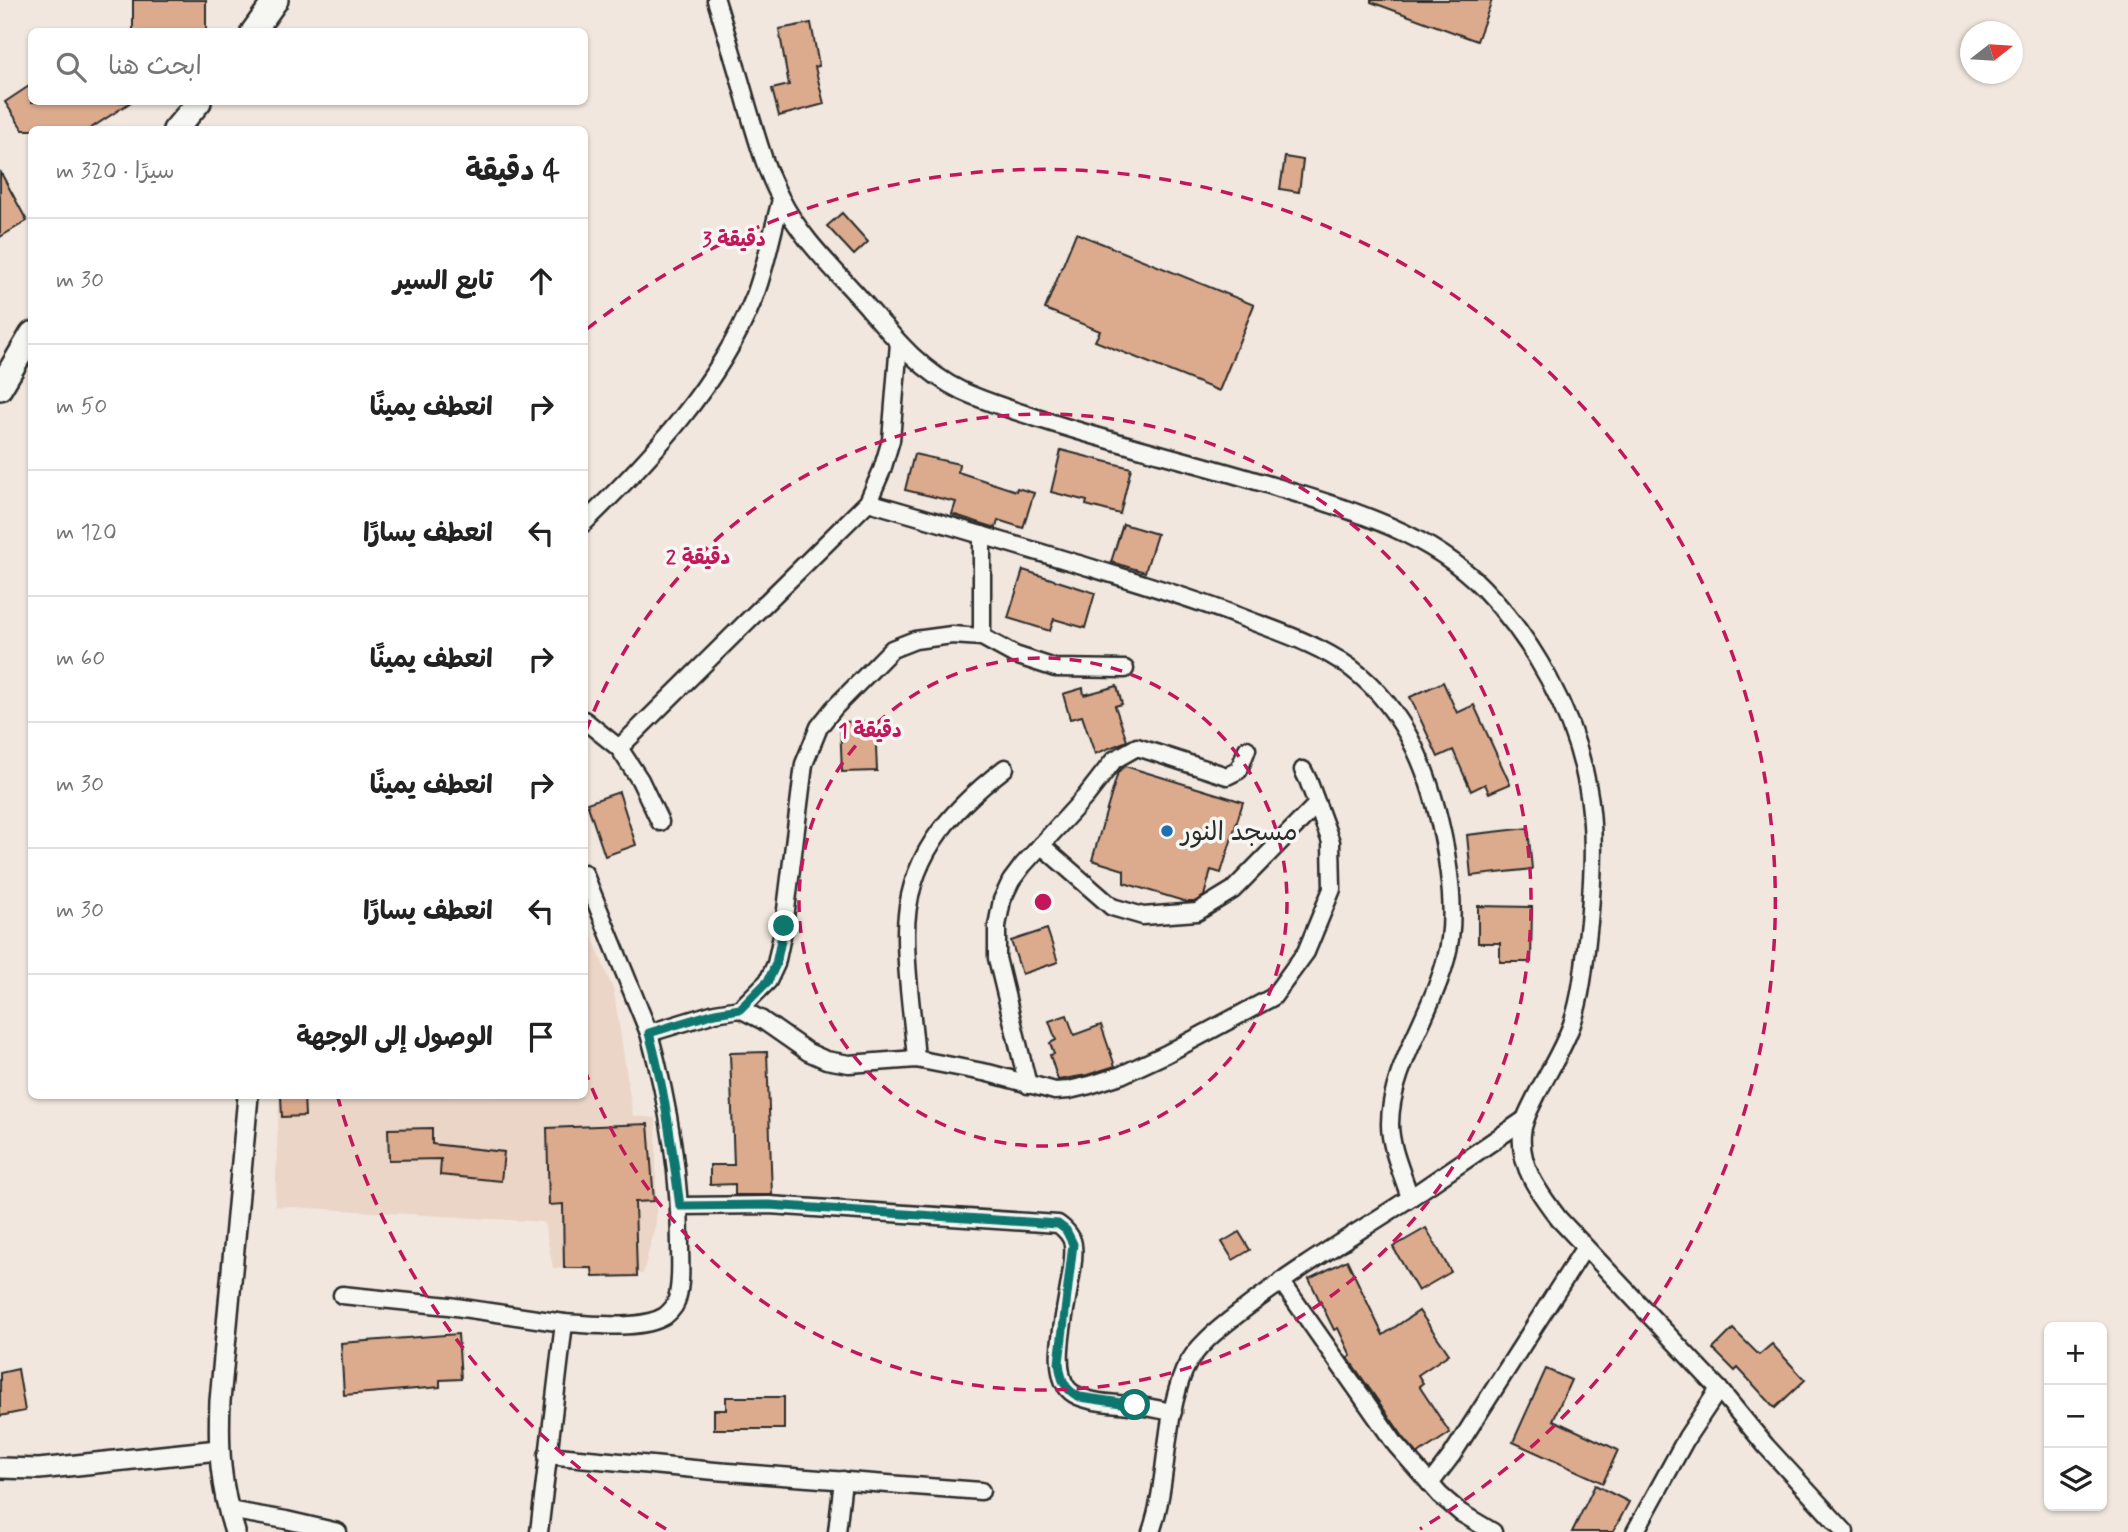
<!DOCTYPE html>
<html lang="ar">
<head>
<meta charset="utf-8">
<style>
	:root { --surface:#fff; --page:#f2f2f2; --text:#222; --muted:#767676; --line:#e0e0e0 }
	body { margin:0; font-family:Mynerve,"Playpen Sans Arabic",sans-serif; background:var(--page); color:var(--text); direction:rtl }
	.controls { position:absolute; right:21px; bottom:21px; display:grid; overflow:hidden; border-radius:10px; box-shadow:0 2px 5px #0004 }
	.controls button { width:63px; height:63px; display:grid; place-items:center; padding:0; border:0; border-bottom:2px solid var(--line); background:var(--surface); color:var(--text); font:35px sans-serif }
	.compass { position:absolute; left:1960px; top:21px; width:63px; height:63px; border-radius:50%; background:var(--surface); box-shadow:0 2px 5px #0004; rotate:73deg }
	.stop { position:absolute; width:21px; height:21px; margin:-16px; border:5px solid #0f766e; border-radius:50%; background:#fff }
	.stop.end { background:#0f766e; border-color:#fff; box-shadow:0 2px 7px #0008 }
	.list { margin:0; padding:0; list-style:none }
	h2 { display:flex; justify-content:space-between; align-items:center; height:91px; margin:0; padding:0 28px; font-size:30px }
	h2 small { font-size:23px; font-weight:400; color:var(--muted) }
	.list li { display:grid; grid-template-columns:46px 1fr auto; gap:21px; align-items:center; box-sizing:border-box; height:126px; padding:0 28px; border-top:2px solid var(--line) }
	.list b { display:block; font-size:26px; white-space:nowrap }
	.list em { font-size:23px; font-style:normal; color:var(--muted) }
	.icon { flex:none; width:38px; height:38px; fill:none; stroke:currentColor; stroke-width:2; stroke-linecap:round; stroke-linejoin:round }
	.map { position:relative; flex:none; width:2128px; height:1532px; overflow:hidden; direction:ltr }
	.search { position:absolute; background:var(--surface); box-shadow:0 2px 5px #0004; left:28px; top:28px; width:560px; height:77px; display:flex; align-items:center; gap:18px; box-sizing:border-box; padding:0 24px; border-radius:10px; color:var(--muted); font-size:26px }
	.panel { position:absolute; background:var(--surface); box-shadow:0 2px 5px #0004; left:28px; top:126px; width:560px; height:973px; border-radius:10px; direction:rtl }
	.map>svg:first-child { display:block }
	.built { fill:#ebd5c6 }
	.building { fill:#dcab8e; stroke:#2b2b2b; stroke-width:2 }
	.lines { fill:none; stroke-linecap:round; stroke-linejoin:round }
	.minor-casing { stroke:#2b2b2b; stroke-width:21 }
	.tertiary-casing { stroke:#2b2b2b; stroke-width:24 }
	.secondary-casing { stroke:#2b2b2b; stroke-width:28 }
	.minor { stroke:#f6f6f2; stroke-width:16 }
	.tertiary { stroke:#f6f6f2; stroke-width:19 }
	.secondary { stroke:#f6f6f2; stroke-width:23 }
	.route { stroke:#0f766e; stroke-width:9 }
	.ring { fill:none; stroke:#c2185b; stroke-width:3.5; stroke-dasharray:12 9 }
	.poi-dot { fill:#1f6fb2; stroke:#f6f6f2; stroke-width:2.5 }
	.labels { text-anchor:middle; stroke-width:7; stroke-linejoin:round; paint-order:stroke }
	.poi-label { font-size:26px; fill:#2b2b2b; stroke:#f6f6f2; text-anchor:start }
	.centre { fill:#c2185b; stroke:#f6f6f2; stroke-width:3.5 }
	.ring-label { font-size:21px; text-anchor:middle; font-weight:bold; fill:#c2185b; stroke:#f6f6f2; stroke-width:7; stroke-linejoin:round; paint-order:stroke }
</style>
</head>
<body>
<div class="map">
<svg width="2128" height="1532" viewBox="0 0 2128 1532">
	<rect width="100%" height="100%" fill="#f1e7de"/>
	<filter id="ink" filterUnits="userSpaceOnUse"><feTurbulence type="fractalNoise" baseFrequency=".0143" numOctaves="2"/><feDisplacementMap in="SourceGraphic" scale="14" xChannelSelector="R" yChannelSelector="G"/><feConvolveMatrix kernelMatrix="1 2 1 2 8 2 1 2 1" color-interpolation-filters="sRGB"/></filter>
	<g filter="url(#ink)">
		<!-- built -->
		<path class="built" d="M585 919 614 992 633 1116 656 1118V1222L643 1274 553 1268 544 1222 275 1206 279 1096H584Z"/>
		<!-- building -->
		<g class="building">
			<rect x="133" y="0" width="73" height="32"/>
			<path d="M1371 0H1492L1477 41 1371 2Z"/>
			<path d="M811 23 819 66 815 67 824 104 779 116 772 89 789 85 779 29Z"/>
			<path d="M32 84V102H131L88 130H23L5 102Z"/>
			<path d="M1285 157 1303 160 1299 192 1280 189Z"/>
			<path d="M0 171 27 221 0 237Z"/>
			<path d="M842 213 868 242 854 255 827 226Z"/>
			<path d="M1076 233 1254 305 1219 391 1095 341 1100 331 1045 309Z"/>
			<path d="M1061 450 1131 468 1120 514 1086 505 1087 501 1051 492Z"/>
			<path d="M914 454 959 464 958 472 1016 491 1017 488 1034 493 1023 528 998 520 996 528 952 514 956 502 905 490Z"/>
			<path d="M1123 524 1157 534 1145 572 1111 562Z"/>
			<path d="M1023 570 1095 593 1085 628 1054 619 1050 631 1008 618Z"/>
			<path d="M1443 682 1457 713 1474 705 1510 784 1489 793 1485 784 1471 791 1453 750 1438 757 1410 697Z"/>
			<path d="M1117 686 1122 704 1115 706 1127 741 1095 754 1082 716 1070 719 1063 694 1083 688 1084 695Z"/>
			<path d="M875 721 877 771 842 772 840 722Z"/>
			<path d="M1125 766 1243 802 1221 873 1211 870 1204 896 1194 902H1187L1124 883V870L1092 860 1118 772Z"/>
			<path d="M619 792 636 845 605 856 587 803Z"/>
			<path d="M1528 828 1532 869 1471 876 1467 835Z"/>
			<path d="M1478 906 1532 907 1531 962H1500V943H1478Z"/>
			<path d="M1047 929 1058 962 1022 974 1011 941Z"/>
			<path d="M1067 1015 1074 1035 1101 1025 1115 1066 1087 1075 1058 1080 1050 1055 1054 1054 1050 1043 1056 1040 1049 1021Z"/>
			<path d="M767 1052 772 1195H735V1184L710 1185V1165H734L730 1053Z"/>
			<path d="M281 1096H304L305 1116 282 1117Z"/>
			<path d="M648 1124 654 1201 635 1202 637 1276 593 1277 592 1268H564L563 1204 549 1205 547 1128Z"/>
			<path d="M432 1128V1144L504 1152 501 1181 440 1175 441 1159 389 1160 388 1129Z"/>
			<path d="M1426 1228 1451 1272 1418 1291 1393 1247Z"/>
			<path d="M1239 1232 1250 1250 1233 1260 1222 1242Z"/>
			<path d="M1347 1260 1383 1335 1419 1311 1449 1354 1418 1375 1423 1383 1419 1386 1450 1433 1418 1454 1404 1438 1348 1358 1351 1356 1338 1328 1334 1330 1309 1279Z"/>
			<path d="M1733 1329 1759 1355 1772 1344 1805 1380 1775 1408 1738 1368 1735 1371 1713 1349Z"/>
			<path d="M458 1334 461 1379 440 1380V1387L344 1395 341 1343Z"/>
			<path d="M18 1369 25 1411 0 1416V1373Z"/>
			<path d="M1546 1369 1571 1380 1553 1420 1618 1450 1603 1483 1513 1442Z"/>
			<path d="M726 1397H784V1429H714V1410H726Z"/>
			<path d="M1595 1485 1629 1502 1613 1532H1572Z"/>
		</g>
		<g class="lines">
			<defs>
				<g id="minor">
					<path d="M716 0C727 36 738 72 748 108 757 138 765 169 780 197 800 238 836 271 866 305 894 338 922 372 962 391 988 403 1016 411 1043 420 1120 445 1199 463 1276 487 1348 509 1429 532 1483 588 1534 641 1573 712 1587 784 1596 829 1593 877 1589 922 1585 956 1583 992 1572 1024 1563 1049 1549 1071 1537 1094 1531 1107 1523 1119 1522 1134 1519 1167 1540 1194 1559 1219L1719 1389 1687 1437 1635 1532"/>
					<path d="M868 502C936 521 1004 542 1072 562 1128 579 1183 595 1238 616 1276 631 1317 643 1351 668 1409 712 1432 779 1445 847 1450 877 1454 908 1450 939 1442 1001 1390 1063 1390 1124 1390 1148 1403 1175 1410 1198"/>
					<path d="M584 523C651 458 719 385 754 298 766 267 772 232 781 200"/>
					<path d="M982 535V637"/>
					<path d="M584 720 619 748 868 502 882 470 891 440 899 343"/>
					<path d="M619 748 640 780 660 822"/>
					<path d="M1041 845 1112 907 1143 916 1197 912 1233 890 1317 804"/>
					<path d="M584 873 649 1033 715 1013 740 1009 762 1020 808 1052 826 1060 849 1064 916 1059 988 1073 1055 1091 1069 1090 1090 1085 1121 1075 1166 1054 1273 997 1306 952 1332 889 1331 842 1308 780 1303 770"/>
					<path d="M740 1009 768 981 776 964 784 926 804 764 819 727 834 708 892 649 915 640 952 635 982 637 1015 655 1055 668 1125 669"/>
					<path d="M916 1059C913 1019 906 977 906 936 905 860 948 812 1005 768"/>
					<path d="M1028 1085 997 958V926L1002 900 1011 881 1023 865 1086 796 1114 760 1137 747 1227 776 1239 770 1247 749"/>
					<path d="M680 1206 769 1205 1058 1224C1065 1229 1072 1235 1073 1245 1078 1277 1040 1375 1074 1394 1092 1404 1117 1403 1137 1406 1149 1407 1161 1410 1173 1412"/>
					<path d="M1281 1281 1396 1445 1440 1495 1461 1513 1493 1532"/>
					<path d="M342 1295 449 1306 564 1323"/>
					<path d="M1719 1389 1766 1446 1845 1532"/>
					<path d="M547 1455 715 1471 981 1491"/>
					<path d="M1430 1484 1452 1455 1585 1247"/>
					<path d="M228 1510 286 1520 338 1532"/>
					<path d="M539 1532 564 1323C592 1324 641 1331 665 1316 671 1311 676 1306 677 1299 682 1282 680 1263 680 1245 680 1174 668 1102 649 1033"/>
					<path d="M837 1532 843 1480"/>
					<path d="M1151 1532C1169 1480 1163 1422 1184 1371 1196 1344 1224 1325 1247 1307 1299 1267 1355 1234 1410 1198 1448 1172 1486 1146 1524 1120"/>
				</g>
				<g id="tertiary">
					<path d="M0 1468 39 1469 218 1450"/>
					<path d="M235 1532C220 1487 218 1448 220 1401L248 1096"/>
				</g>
				<g id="secondary">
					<path d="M253 32 276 0"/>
					<path d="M175 130 199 102"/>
					<path d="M0 388 32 334"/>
				</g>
			</defs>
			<!-- minor casing -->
			<use href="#minor" class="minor-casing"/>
			<!-- tertiary casing -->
			<use href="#tertiary" class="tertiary-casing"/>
			<!-- secondary casing -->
			<use href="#secondary" class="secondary-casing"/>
			<!-- minor -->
			<use href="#minor" class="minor"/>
			<!-- tertiary -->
			<use href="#tertiary" class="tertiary"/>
			<!-- secondary -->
			<use href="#secondary" class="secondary"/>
		</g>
	</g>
	<g class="lines" filter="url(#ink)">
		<!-- route -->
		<path class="route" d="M784 926 776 964 768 981 740 1009 715 1013 649 1033C665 1090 672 1148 680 1206L769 1205 1058 1224 1066 1230 1073 1244 1059 1363C1061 1379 1064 1390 1080 1397L1135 1405"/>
	</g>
	<!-- distance rings -->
	<g class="ring">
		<circle cx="1043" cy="902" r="244"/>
		<path d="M586 731A488 488 0 1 1 586 1073"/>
		<path d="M666 1529A732 732 0 0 1 338 1098M587 329A732 732 0 1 1 1420 1529"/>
	</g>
	<!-- markers -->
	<circle class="poi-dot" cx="1167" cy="831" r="7"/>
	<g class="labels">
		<!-- poi labels -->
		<g class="poi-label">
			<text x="1181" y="840">مسجد النور</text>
		</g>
	</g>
	<circle cx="1043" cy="902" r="10" class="centre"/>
	<g class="ring-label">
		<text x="734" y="246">3 دقيقة</text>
		<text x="698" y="564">2 دقيقة</text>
		<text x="870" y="737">1 دقيقة</text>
	</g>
</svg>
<div class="controls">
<button>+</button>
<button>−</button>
<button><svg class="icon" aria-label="layers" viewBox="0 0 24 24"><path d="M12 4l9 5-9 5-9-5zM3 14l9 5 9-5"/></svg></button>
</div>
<svg class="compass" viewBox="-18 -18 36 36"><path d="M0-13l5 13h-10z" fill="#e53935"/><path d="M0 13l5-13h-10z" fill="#767676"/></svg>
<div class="stop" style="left:1135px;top:1405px"></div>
<div class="stop end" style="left:784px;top:926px"></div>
<div class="search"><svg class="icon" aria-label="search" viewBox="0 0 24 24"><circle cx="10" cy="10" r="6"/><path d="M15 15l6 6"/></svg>ابحث هنا</div>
<section class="panel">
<h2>4 دقيقة<small>سيرًا · 320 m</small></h2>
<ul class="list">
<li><svg class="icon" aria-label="ahead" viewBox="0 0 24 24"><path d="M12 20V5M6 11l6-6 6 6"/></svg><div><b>تابع السير</b></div><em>30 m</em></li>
<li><svg class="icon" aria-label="right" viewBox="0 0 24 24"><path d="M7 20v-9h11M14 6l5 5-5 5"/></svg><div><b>انعطف يمينًا</b></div><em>50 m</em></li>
<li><svg class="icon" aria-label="left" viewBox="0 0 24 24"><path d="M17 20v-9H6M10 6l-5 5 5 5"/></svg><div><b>انعطف يسارًا</b></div><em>120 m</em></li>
<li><svg class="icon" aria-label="right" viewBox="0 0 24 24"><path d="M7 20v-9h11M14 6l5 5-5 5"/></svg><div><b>انعطف يمينًا</b></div><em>60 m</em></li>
<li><svg class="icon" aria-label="right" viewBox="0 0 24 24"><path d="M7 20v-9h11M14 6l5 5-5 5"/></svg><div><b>انعطف يمينًا</b></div><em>30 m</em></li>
<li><svg class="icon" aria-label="left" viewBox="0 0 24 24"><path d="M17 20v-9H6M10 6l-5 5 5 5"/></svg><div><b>انعطف يسارًا</b></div><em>30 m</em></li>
<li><svg class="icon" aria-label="arrive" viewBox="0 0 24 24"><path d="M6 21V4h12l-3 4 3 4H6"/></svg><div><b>الوصول إلى الوجهة</b></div></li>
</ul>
</section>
</div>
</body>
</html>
